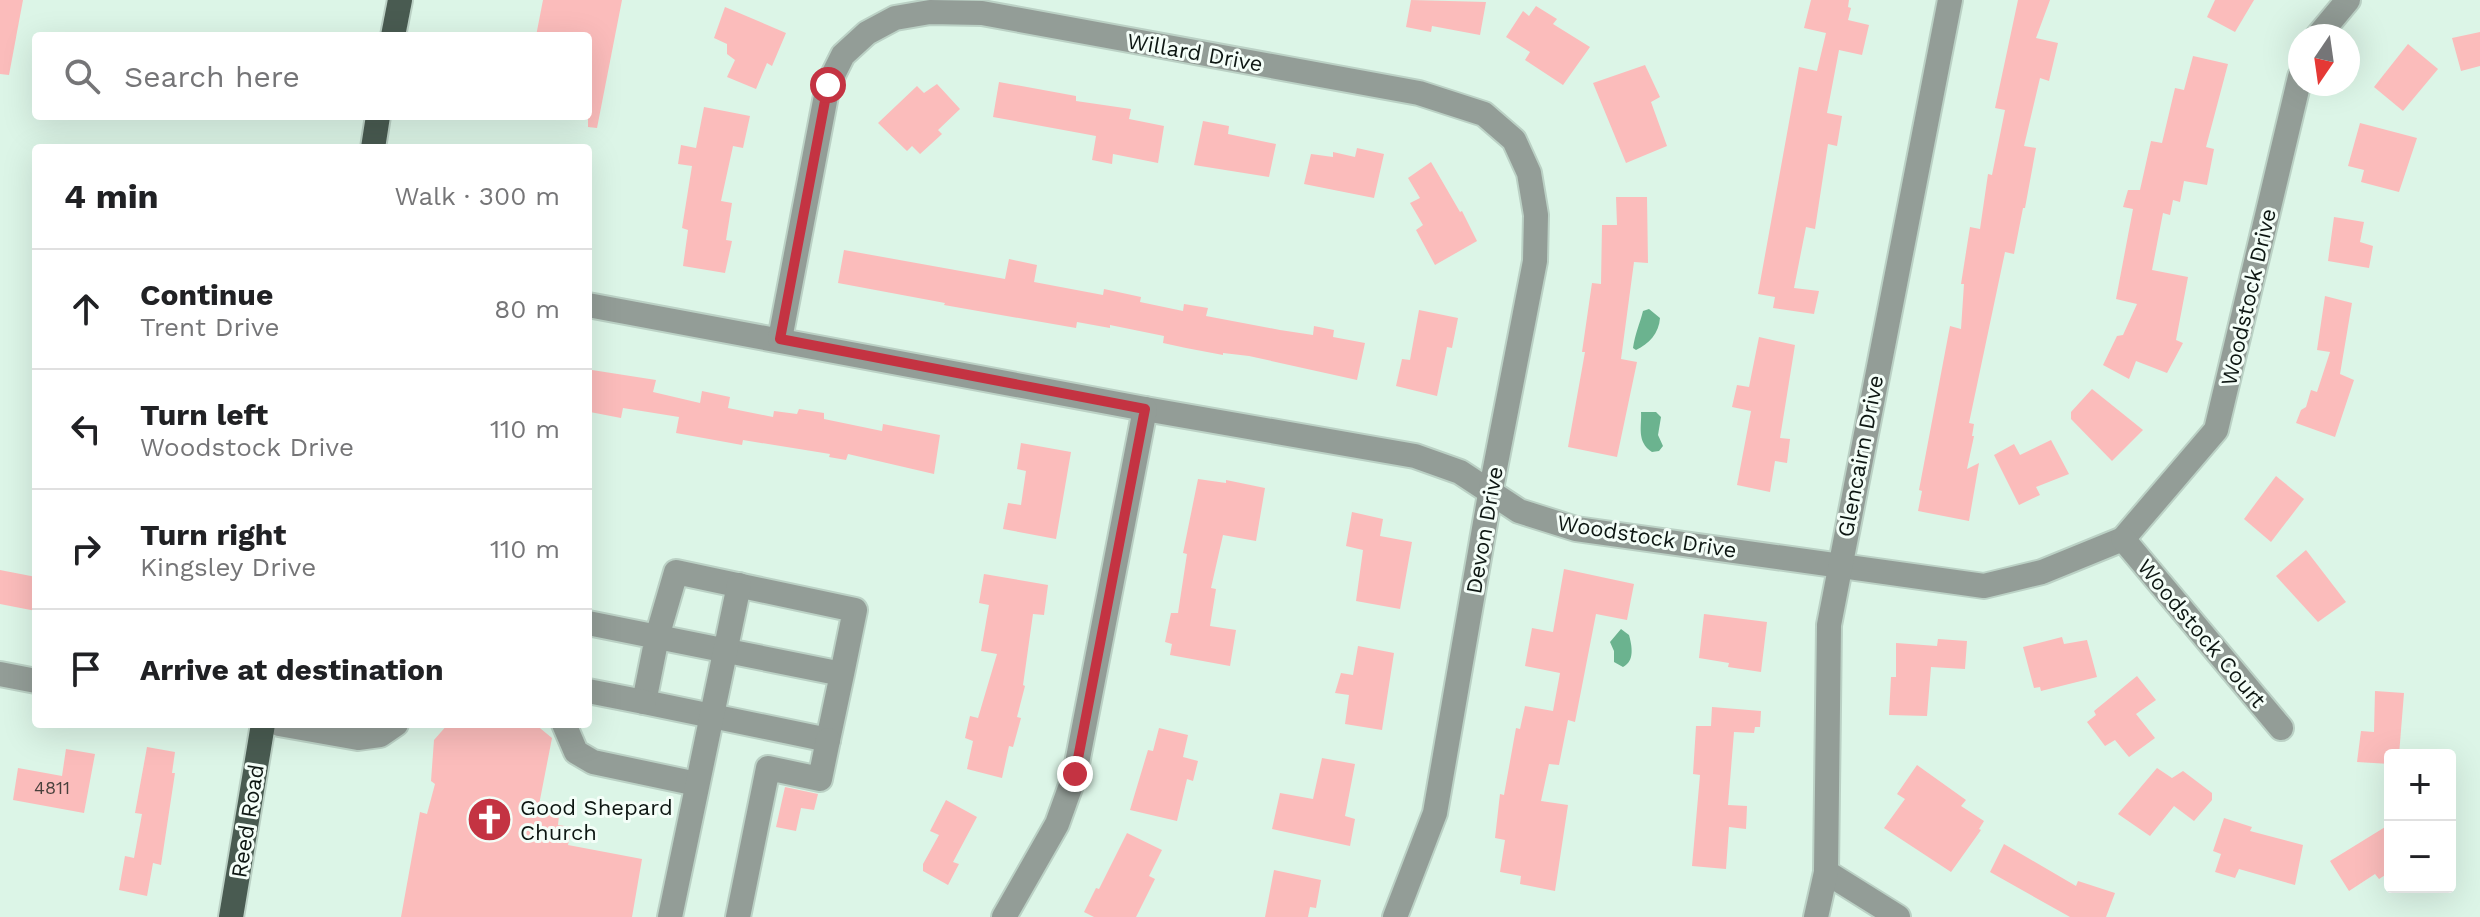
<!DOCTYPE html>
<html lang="en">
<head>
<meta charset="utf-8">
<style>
	:root { --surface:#fff; --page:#f2f2f2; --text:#202124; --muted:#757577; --line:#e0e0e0 }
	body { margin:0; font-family:"Work Sans",sans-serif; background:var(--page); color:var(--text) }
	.controls { position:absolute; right:24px; bottom:24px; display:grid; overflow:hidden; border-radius:8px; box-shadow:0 8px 32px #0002 }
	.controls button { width:72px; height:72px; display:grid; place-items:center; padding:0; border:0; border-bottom:2px solid var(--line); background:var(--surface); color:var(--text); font:40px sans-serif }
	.compass { position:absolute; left:2288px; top:24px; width:72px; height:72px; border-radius:50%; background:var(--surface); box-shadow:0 8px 32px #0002; rotate:193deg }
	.stop { position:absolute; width:24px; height:24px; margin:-18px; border:6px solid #c43342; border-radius:50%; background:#fff }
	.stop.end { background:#c43342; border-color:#fff; box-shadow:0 2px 8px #0008 }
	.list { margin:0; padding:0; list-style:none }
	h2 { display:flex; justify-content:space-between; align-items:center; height:104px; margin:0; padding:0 32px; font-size:34px }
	h2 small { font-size:26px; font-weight:400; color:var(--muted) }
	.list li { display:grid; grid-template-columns:52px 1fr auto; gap:24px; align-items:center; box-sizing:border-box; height:120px; padding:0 32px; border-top:2px solid var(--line) }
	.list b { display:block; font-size:30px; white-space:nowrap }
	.list p { margin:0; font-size:26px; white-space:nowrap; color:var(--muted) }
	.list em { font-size:26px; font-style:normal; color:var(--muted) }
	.icon { flex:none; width:44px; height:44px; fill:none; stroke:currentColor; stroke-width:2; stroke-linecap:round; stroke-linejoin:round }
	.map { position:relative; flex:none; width:2480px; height:917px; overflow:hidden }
	.search { position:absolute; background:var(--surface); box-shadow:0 8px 32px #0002; left:32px; top:32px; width:560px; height:88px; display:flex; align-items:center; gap:20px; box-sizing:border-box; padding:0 28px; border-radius:8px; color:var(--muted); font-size:30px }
	.panel { position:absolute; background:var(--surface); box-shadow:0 8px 32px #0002; left:32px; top:144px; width:560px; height:584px; border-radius:8px }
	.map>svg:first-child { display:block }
	.water { fill:#6bb38f }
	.building { fill:#fbbcbb }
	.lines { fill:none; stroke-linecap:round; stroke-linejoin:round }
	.minor-casing { stroke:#bbd1c5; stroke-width:28 }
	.major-casing { stroke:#bbd1c5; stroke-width:28 }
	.minor { stroke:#939d97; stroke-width:24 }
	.major { stroke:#495b51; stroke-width:24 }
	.route { stroke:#c43342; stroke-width:10 }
	.labels { text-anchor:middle; stroke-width:6; stroke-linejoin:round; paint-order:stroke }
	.number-label { font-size:18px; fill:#48403c }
	.street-label { font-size:22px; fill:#0d1612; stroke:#f4fef8 }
	.poi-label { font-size:22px; fill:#0d1612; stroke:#f4fef8; text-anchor:start }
</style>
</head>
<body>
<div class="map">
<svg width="2480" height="917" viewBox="0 0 2480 917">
	<rect width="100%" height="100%" fill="#dcf5e7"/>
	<!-- water -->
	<g class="water">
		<path d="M1649 309 1660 318C1659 333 1649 344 1636 350L1633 348C1635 334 1640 323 1643 311Z"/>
		<path d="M1641 412H1656L1661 417 1658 435 1663 446 1659 451 1652 452C1636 442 1642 425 1641 412Z"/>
		<path d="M1621 629 1629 635C1632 646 1635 661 1623 667L1614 662V651L1610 642Z"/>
	</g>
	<!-- building -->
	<g class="building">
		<path d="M0 0H23L9 75 0 74Z"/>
		<path d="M543 0H622L597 128 588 127V36H536Z"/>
		<path d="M1411 0 1486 2 1480 35 1432 26 1431 32 1406 27Z"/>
		<path d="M1811 0H1849L1848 7 1851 8 1848 20 1869 25 1862 55 1839 50 1827 113 1842 116 1837 146 1828 144 1815 229 1806 227 1794 288 1819 291 1814 314 1773 308 1775 297 1758 294 1799 67 1817 71 1826 33 1804 28Z"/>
		<path d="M2018 0H2050L2036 38 2058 43 2049 81 2040 78 2024 146 2036 148 2025 208H2023L2014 254 2005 252 1969 423 1974 424 1972 436H1974L1967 469 1979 463 1969 521 1918 511 1922 491 1919 490 1950 326 1961 329 1964 284H1961L1970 227 1980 229 1988 174 1992 175 2005 110 1995 108Z"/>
		<path d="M2215 0H2254L2235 32 2207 17Z"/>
		<path d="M1536 6 1557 19 1553 24 1590 47 1563 85 1525 60 1530 52 1506 37 1523 11 1529 16Z"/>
		<path d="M725 7 786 33 772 66 767 63 756 89 727 77 735 60 727 54V44L714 38Z"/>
		<path d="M2480 32V66L2461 71 2452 38Z"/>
		<path d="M2408 44 2438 69 2403 111 2374 87Z"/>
		<path d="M2193 56 2228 64 2206 147 2214 149 2207 185 2184 181 2180 202 2173 200 2170 215 2163 213 2152 270 2188 277 2176 340 2183 343 2167 373 2136 361 2129 379 2103 365 2117 336 2123 335 2137 304 2116 299 2133 209 2123 207 2128 190H2140L2151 141 2162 143 2175 88 2184 90Z"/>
		<path d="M1645 65 1660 97 1651 102 1667 146 1626 163 1593 83Z"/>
		<path d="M999 82 1076 96V101L1131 109 1129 119 1164 126 1158 163 1113 154 1112 164 1092 160 1096 136 993 117Z"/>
		<path d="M937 84 960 109 938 130 942 134 920 154 912 146 907 151 878 123 917 86 924 93Z"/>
		<path d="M704 107 750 116 743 148 733 146 721 201 732 203 726 240 732 241 725 273 683 266 688 230 682 228 692 166 678 164 681 145 696 148Z"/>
		<path d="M1203 121 1229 126 1228 134 1276 144 1269 177 1194 165Z"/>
		<path d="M2360 123 2417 138 2399 192 2361 182 2364 170 2348 166Z"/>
		<path d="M1357 148 1384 154 1374 198 1304 184 1311 154 1333 157V152L1355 157Z"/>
		<path d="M1431 162 1460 212 1462 211 1477 241 1435 265 1416 230 1423 225 1410 203 1420 198 1408 178Z"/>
		<path d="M1616 197H1647L1648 263 1634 262 1621 359 1637 362 1617 457 1568 447 1585 352H1582L1592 283 1601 284 1602 225H1617Z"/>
		<path d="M2334 217 2364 222 2360 242 2373 246 2369 268 2328 261Z"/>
		<path d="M844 250 1005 279 1009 259 1037 265 1034 282 1103 295 1104 289 1141 297 1140 302 1183 311 1184 304 1208 308 1206 316 1280 330 1313 335 1314 326 1334 330 1333 337 1365 343 1357 380 1249 356 1223 353V355L1186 348 1163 343 1164 336 1110 325V328L1077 322 1076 328 944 305 945 303 838 283Z"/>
		<path d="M2325 296 2352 303 2340 374 2354 380 2335 437 2296 423 2301 410 2306 407 2311 390 2317 392 2330 352 2317 350Z"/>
		<path d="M1419 310 1458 318 1452 348 1447 347 1437 396 1396 386 1402 359 1410 360Z"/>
		<path d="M1759 337 1795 345 1780 438 1790 439 1787 463 1775 461 1770 492 1737 485 1751 411 1732 407 1737 385 1749 387Z"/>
		<path d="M592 370 656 380 653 392 700 403 702 391 730 397 728 408 773 417 774 411 797 414 799 409 824 413V419L882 431 883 424 940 435 934 474 848 454 846 460 829 457 830 454 743 440 742 445 676 433 679 417 623 408 621 418 590 412 591 402 588 401V393Z"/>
		<path d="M2092 389 2143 430 2112 461 2071 419V412Z"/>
		<path d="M2051 440 2069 474 2036 487 2040 495 2019 505 1994 455 2014 444 2020 455Z"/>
		<path d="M1021 443 1071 452 1056 539 1003 529 1008 503 1021 505 1026 471 1017 469Z"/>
		<path d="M2276 476 2304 499 2271 542 2244 519Z"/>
		<path d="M1198 479 1226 483V480L1265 488 1256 541 1223 535 1211 588 1216 589 1210 626 1236 630 1230 666 1170 655 1172 644 1165 642 1171 613H1178L1187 554 1183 553Z"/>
		<path d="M1352 512 1383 519 1380 536 1412 542 1400 609 1356 601 1363 550 1346 546Z"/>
		<path d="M2306 550 2346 602 2318 622 2276 576Z"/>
		<path d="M1564 569 1634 584 1627 620 1596 614 1575 722 1568 720 1559 765 1549 764 1541 801 1568 805 1555 891 1520 884 1521 876 1500 872 1505 840 1495 838 1500 794 1504 795 1516 728 1520 729 1525 706 1553 711 1560 673 1525 666 1532 628 1553 632Z"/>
		<path d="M0 570 36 577V611L0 604Z"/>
		<path d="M984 574 1048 585 1044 615 1033 614 1023 685 1025 686 1017 717 1021 718 1013 747 1009 746 1002 778 967 769 973 741 965 738 970 716 978 718 997 654 981 651 989 605 979 603Z"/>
		<path d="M1704 614 1767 622 1761 672 1728 667 1729 663 1699 658Z"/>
		<path d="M2062 637 2064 644 2087 640 2097 677 2041 691 2040 687 2034 688 2023 647Z"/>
		<path d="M1938 639 1967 641 1965 669 1931 667 1927 716 1889 715 1891 677H1896V643L1937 646Z"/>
		<path d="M1358 646 1394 653 1382 730 1345 724 1349 695 1335 693 1341 673 1353 675Z"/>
		<path d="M2137 676 2156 700 2136 714 2155 738 2129 757 2115 740 2105 746 2087 722 2096 715 2094 711Z"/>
		<path d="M2375 691 2404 693 2399 755H2390V764L2357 762 2361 731 2374 732Z"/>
		<path d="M1712 707 1761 711 1760 727H1755L1754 733 1734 732 1728 805 1747 806 1746 829 1729 827 1726 869 1692 866 1700 775 1693 774 1696 726H1711Z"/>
		<path d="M448 724H535L552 738 538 810 559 815 558 825 572 827 568 845 642 859 632 917H401L420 812 427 814 435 784 431 781 434 740Z"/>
		<path d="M1159 728 1188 735 1183 757 1198 761 1193 781 1187 779 1177 821 1130 810 1148 750 1153 751Z"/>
		<path d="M147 747 175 752 172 773H175L161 865 153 863 147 896 119 890 125 856 134 858 142 814 135 813Z"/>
		<path d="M66 749 95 754 84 813 13 800 18 768 62 776Z"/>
		<path d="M1322 758 1355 764 1345 816 1355 819 1350 846 1272 829 1280 793 1313 799Z"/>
		<path d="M1917 765 1966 800 1961 806 1984 821 1979 829 1981 830 1951 872 1884 828 1905 799 1897 794Z"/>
		<path d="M2157 768 2172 778 2183 771 2212 793V800L2194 821 2174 806 2150 836 2118 814Z"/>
		<path d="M785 787 818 794 814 810 801 808 796 831 776 827Z"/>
		<path d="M946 800 977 817 953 862 959 864 948 885 923 871V864L939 835 930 831Z"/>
		<path d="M2224 818 2252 827 2250 831 2303 845 2295 885 2239 869 2235 878 2215 872 2221 854 2213 851Z"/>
		<path d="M2390 824V872L2379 879 2375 874 2349 891 2330 861Z"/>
		<path d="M1127 833 1162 850 1149 876 1155 879 1136 917H1094L1084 912 1096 888 1099 889Z"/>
		<path d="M2004 844 2076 886 2078 881 2115 893 2106 917H2070L1990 872Z"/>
		<path d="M1274 870 1321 880 1316 908 1310 907 1308 917H1265Z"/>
	</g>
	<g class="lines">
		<defs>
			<g id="minor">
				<path d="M2318 36 2348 0"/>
				<path d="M588 305 1145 409 1415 456 1460 472 1519 511 1576 529 1984 586 2042 572 2123 539 2216 430 2300 77"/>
				<path d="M780 339 828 85 843 55 867 33 895 18 930 12 982 13 1419 93 1484 114 1514 140 1529 173 1536 215 1535 261 1490 494 1435 813 1395 917"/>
				<path d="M2123 539 2281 728"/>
				<path d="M588 623C673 640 757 657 842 674L828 740 644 702 657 637 676 572 855 610 842 674"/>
				<path d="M0 674 36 681"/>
				<path d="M588 691 644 702"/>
				<path d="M279 724 358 738 380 735 396 724"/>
				<path d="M564 724 576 752 593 762 697 784"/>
				<path d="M1826 872 1898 917"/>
				<path d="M670 917 739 585"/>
				<path d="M738 917 768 768 820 779 828 740"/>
				<path d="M1004 917 1057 824 1075 774 1145 409"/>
				<path d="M1816 917 1826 872 1829 625 1950 0"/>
			</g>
			<g id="major">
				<path d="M393 36 400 0"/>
				<path d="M373 148 378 116"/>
				<path d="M231 917 263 724"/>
			</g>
		</defs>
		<!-- minor casing -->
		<use href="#minor" class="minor-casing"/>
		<!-- major casing -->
		<use href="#major" class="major-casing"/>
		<!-- minor -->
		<use href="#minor" class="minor"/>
		<!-- major -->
		<use href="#major" class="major"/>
	</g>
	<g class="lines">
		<!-- route -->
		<path class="route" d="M828 85 780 339 1145 409 1075 774"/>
	</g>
	<!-- icons -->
	<defs>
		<symbol id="church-disc" viewBox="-11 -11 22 22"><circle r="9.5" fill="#c43342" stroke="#f4fef8"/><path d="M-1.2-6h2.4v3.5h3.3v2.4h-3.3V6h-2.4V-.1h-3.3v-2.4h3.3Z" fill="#fff"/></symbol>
	</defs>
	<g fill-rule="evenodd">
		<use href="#church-disc" x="464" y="794" width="51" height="51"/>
	</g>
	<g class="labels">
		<!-- number labels -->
		<g class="number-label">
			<text x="52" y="794">4811</text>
		</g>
		<!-- street labels -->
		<g class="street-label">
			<text transform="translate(1195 52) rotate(10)" y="8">Willard Drive</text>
			<text transform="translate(2248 297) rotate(-77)" y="8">Woodstock Drive</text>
			<text transform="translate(1860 456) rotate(-79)" y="8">Glencairn Drive</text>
			<text transform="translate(1484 530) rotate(-80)" y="8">Devon Drive</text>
			<text transform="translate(1647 536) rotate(9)" y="8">Woodstock Drive</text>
			<text transform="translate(2202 633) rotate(50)" y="8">Woodstock Court</text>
			<text transform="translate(247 821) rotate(-81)" y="8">Reed Road</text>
		</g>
		<!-- poi labels -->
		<g class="poi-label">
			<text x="520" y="815">Good Shepard<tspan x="520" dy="25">Church</tspan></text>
		</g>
	</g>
</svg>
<div class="controls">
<button>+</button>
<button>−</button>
</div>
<svg class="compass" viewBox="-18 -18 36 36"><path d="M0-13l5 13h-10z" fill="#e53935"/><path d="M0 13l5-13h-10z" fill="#757577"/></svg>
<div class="stop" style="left:828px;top:85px"></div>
<div class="stop end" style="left:1075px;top:774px"></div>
<div class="search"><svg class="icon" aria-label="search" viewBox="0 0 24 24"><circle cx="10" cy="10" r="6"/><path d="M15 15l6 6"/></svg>Search here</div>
<section class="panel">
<h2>4 min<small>Walk · 300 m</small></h2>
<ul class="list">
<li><svg class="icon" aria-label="ahead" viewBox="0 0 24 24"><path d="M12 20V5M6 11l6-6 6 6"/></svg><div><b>Continue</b><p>Trent Drive</p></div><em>80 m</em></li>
<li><svg class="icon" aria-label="left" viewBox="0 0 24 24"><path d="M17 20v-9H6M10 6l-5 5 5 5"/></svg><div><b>Turn left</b><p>Woodstock Drive</p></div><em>110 m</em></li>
<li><svg class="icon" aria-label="right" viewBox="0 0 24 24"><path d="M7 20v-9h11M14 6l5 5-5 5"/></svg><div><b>Turn right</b><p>Kingsley Drive</p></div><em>110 m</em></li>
<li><svg class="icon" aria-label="arrive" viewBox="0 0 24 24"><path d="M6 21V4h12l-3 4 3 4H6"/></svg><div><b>Arrive at destination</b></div></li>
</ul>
</section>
</div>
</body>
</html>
